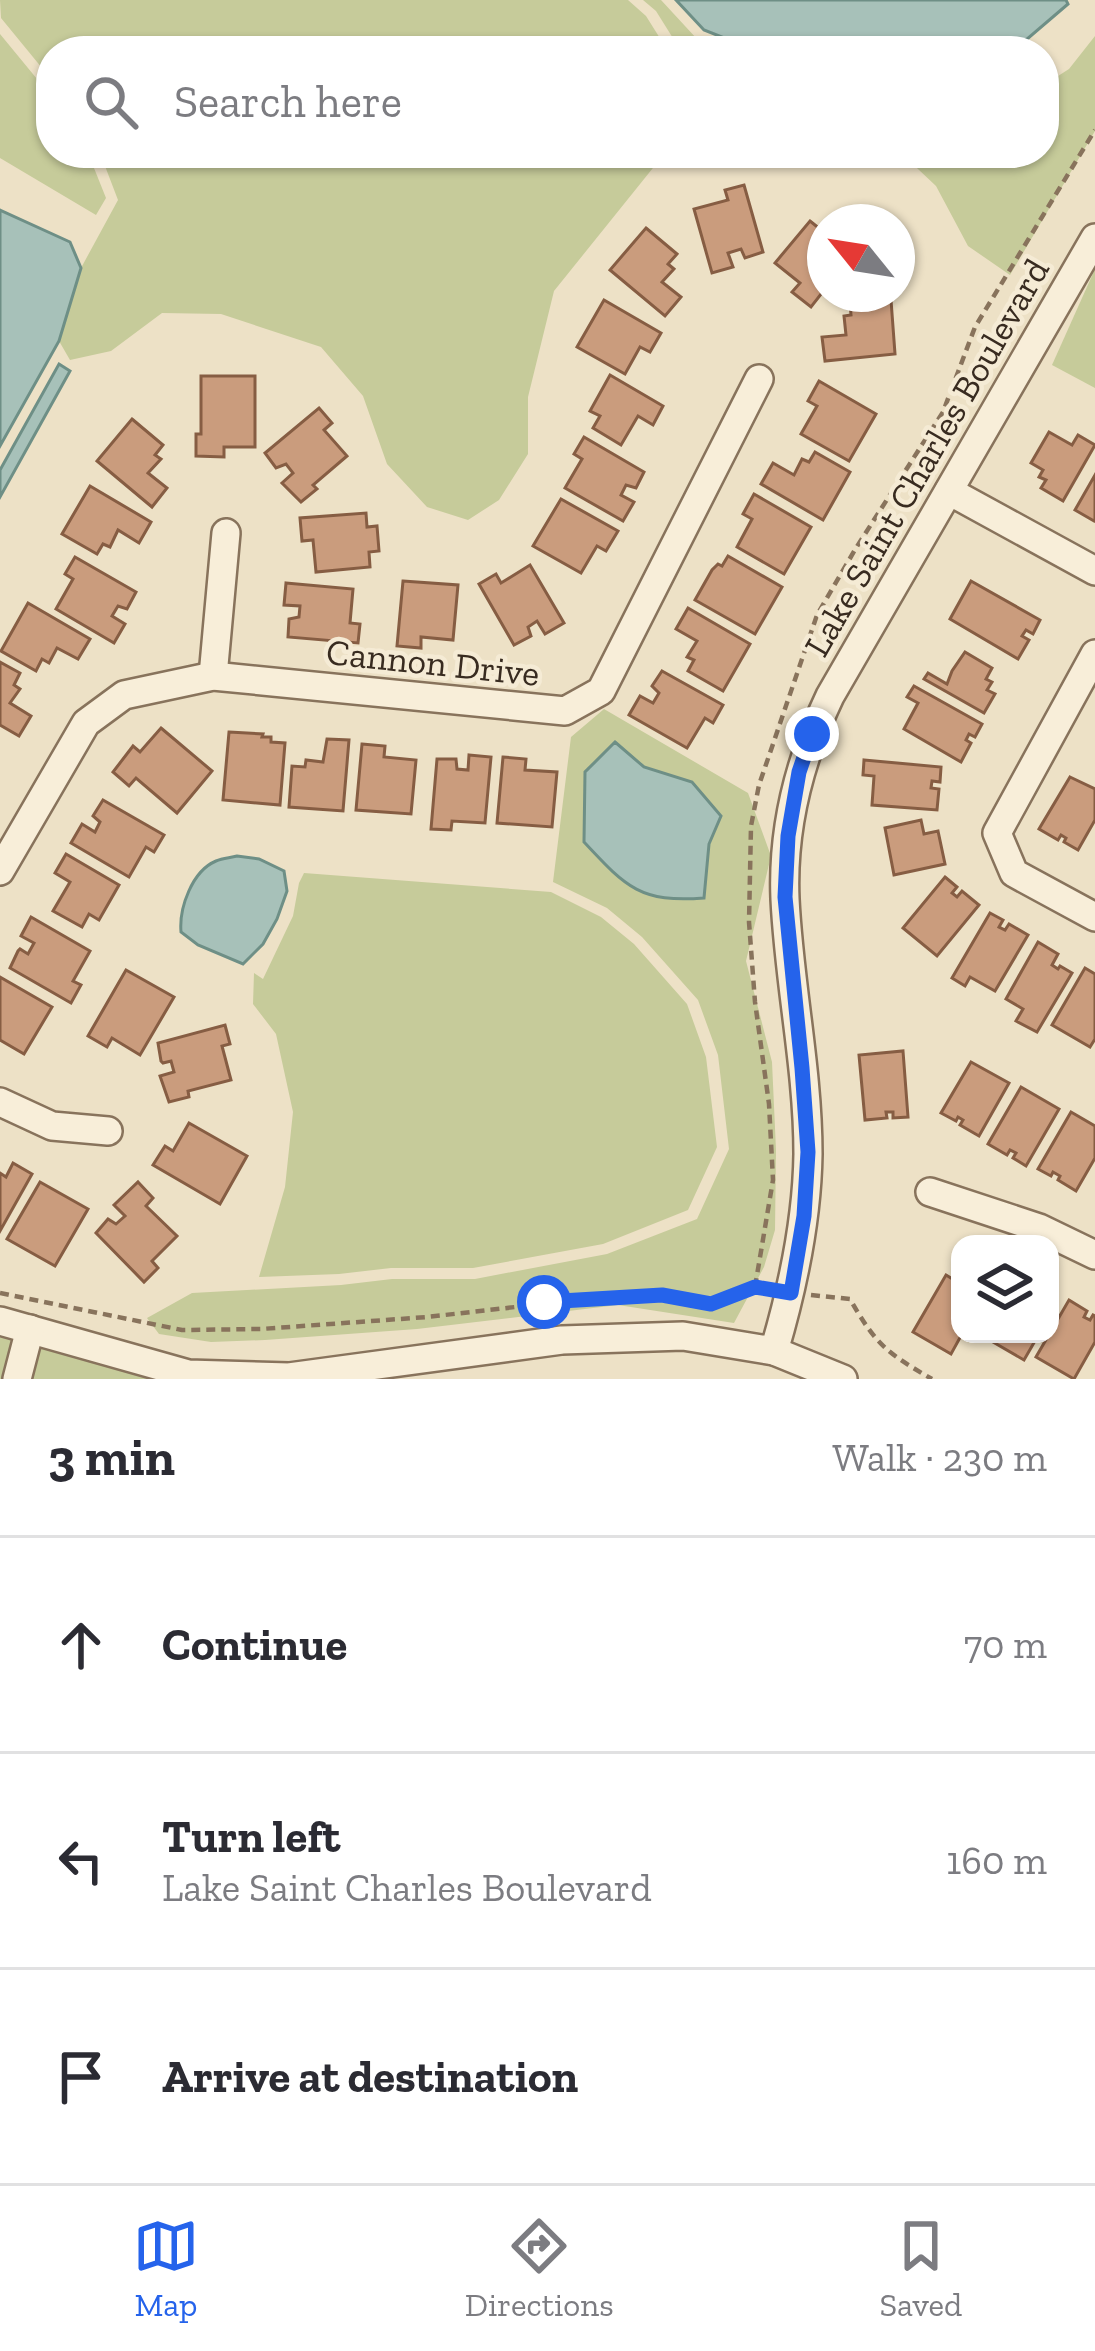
<!DOCTYPE html>
<html lang="en">
<head>
<meta charset="utf-8">
<style>
	:root { --surface:#fff; --page:#f2f2f3; --text:#2b2b33; --muted:#7c7c81; --line:#e1e1e2; --accent:#2563eb }
	body { margin:0; font-family:"Zilla Slab",serif; background:var(--page); color:var(--text) }
	.controls { position:absolute; right:36px; bottom:36px; display:grid; overflow:hidden; border-radius:24px; box-shadow:0 3px 9px #0004 }
	.controls button { width:108px; height:108px; display:grid; place-items:center; padding:0; border:0; border-bottom:3px solid var(--line); background:var(--surface); color:var(--text); font:60px sans-serif }
	.compass { position:absolute; left:807px; top:204px; width:108px; height:108px; border-radius:50%; background:var(--surface); box-shadow:0 3px 9px #0004; rotate:300deg }
	.stop { position:absolute; width:36px; height:36px; margin:-27px; border:9px solid #2563eb; border-radius:50%; background:#fff }
	.stop.end { background:#2563eb; border-color:#fff; box-shadow:0 3px 12px #0008 }
	.list { margin:0; padding:0; list-style:none }
	h2 { display:flex; justify-content:space-between; align-items:center; height:156px; margin:0; padding:0 48px; font-size:51px }
	h2 small { font-size:39px; font-weight:400; color:var(--muted) }
	.list li { display:grid; grid-template-columns:78px 1fr auto; gap:36px; align-items:center; box-sizing:border-box; height:216px; padding:0 48px; border-top:3px solid var(--line) }
	.list b { display:block; font-size:45px; white-space:nowrap }
	.list p { margin:0; font-size:39px; white-space:nowrap; color:var(--muted) }
	.list em { font-size:39px; font-style:normal; color:var(--muted) }
	.icon { flex:none; width:66px; height:66px; fill:none; stroke:currentColor; stroke-width:2; stroke-linecap:round; stroke-linejoin:round }
	.map { position:relative; flex:none; width:1095px; height:1379px; overflow:hidden }
	.search { position:absolute; background:var(--surface); box-shadow:0 3px 9px #0004; left:36px; right:36px; top:36px; height:132px; display:flex; align-items:center; gap:30px; box-sizing:border-box; padding:0 42px; border-radius:48px; color:var(--muted); font-size:45px }
	.sheet { height:804px; background:var(--surface) }
	nav { display:flex; justify-content:space-around; align-items:center; box-sizing:border-box; height:168px; border-top:3px solid var(--line); background:var(--surface); font-size:33px; color:var(--muted) }
	nav a { display:grid; justify-items:center; gap:6px }
	nav .on { color:var(--accent) }
	.map>svg:first-child { display:block }
	.green { fill:#c6cb9a }
	.water { fill:#a7c1b9; stroke:#6e8f86; stroke-width:3 }
	.building { fill:#ca9c7d; stroke:#865d43; stroke-width:3 }
	.lines { fill:none; stroke-linecap:round; stroke-linejoin:round }
	.minor-casing { stroke:#88735c; stroke-width:32 }
	.path { stroke:#88735c; stroke-width:4.5; stroke-dasharray:9 6; stroke-linecap:butt }
	.minor { stroke:#f8eed9; stroke-width:27 }
	.route { stroke:#2563eb; stroke-width:15 }
	.labels { text-anchor:middle; stroke-width:9; stroke-linejoin:round; paint-order:stroke }
	.street-label { font-size:36px; fill:#382b20; stroke:#f5ebd5 }
</style>
</head>
<body>
<div class="map">
<svg width="1095" height="1379" viewBox="0 0 1095 1379">
	<rect width="100%" height="100%" fill="#ede1c6"/>
	<!-- green -->
	<g class="green">
		<path d="M0 0H628L646 16 668 51H51V79L1 18Z"/>
		<path d="M643 0H661L697 39 717 47 719 51H681L656 11Z"/>
		<path d="M0 34 51 96V153H88L106 198 96 215 0 158Z"/>
		<path d="M1095 36V131L1010 275 968 246 936 186 901 153H970L977 158 990 153H1044V85L1069 69Z"/>
		<path d="M100 153H665L554 291 528 397V454L499 500 468 520 427 507 387 464 363 396 321 347 221 314 162 313 111 351 70 360 59 341 81 268 118 200Z"/>
		<path d="M1095 269V388L1052 365Z"/>
		<path d="M604 709 748 793 771 856 746 961 772 1062 776 1150 775 1230 764 1267 734 1323 618 1305 417 1329 265 1340 211 1342 159 1334 147 1318 192 1293 341 1285 392 1279H475L607 1254 697 1219 729 1149 718 1055 698 1000 642 937 607 908 553 882 571 737Z"/>
		<path d="M304 873 551 892 601 917 634 944 687 1004 706 1057 717 1147 688 1210 603 1244 473 1268H391L339 1274 259 1277 285 1187 293 1112 276 1034 253 1004 254 973 263 979 293 916 299 883Z"/>
		<path d="M0 1321 188 1374 328 1379H0Z"/>
	</g>
	<!-- water -->
	<g class="water">
		<path d="M676 0H1066L1068 4 1013 51H757L704 30Z"/>
		<path d="M0 210 70 242 81 268 59 341 0 446Z"/>
		<path d="M59 364 70 371 0 497V470Z"/>
		<path d="M615 742 644 767 692 782 721 816 709 844 704 898C640 903 626 887 584 842L585 772Z"/>
		<path d="M237 856 259 859 284 871 287 891 277 919 263 944 243 964 198 945 181 932C179 908 192 871 216 861 223 858 230 858 237 856Z"/>
	</g>
	<!-- building -->
	<g class="building">
		<path d="M744 185 763 252 745 258 741 249 728 253 733 267 712 273 694 209 728 200 725 190Z"/>
		<path d="M810 221 825 233V289L811 307 792 292 800 283 775 263Z"/>
		<path d="M646 228 677 254 668 264 674 269 662 282 681 297 665 316 610 270Z"/>
		<path d="M604 300 661 333 650 352 640 347 625 374 577 347Z"/>
		<path d="M891 300 895 354 825 361 822 337 846 335 844 316 851 315 850 303Z"/>
		<path d="M610 375 663 406 653 425 638 416 621 445 593 428 600 416 590 411Z"/>
		<path d="M201 376H255V447H224V457L196 456V434H201Z"/>
		<path d="M819 381 876 414 849 461 801 434 817 406 808 401Z"/>
		<path d="M319 408 332 423 324 430 347 456 313 485 317 489 301 502 282 483 293 473 286 464 276 468 265 453Z"/>
		<path d="M132 419 163 445 155 455 161 459 148 473 167 488 152 507 97 461Z"/>
		<path d="M1049 432 1072 445 1078 435 1095 445 1063 501 1041 488 1046 480 1039 477 1043 470 1031 463Z"/>
		<path d="M584 437 644 472 636 488 626 485 621 495 634 502 623 521 565 488 582 459 574 454Z"/>
		<path d="M815 452 850 472 823 520 761 484 773 463 794 475 802 459 809 462Z"/>
		<path d="M1095 475V519L1094 521 1075 510Z"/>
		<path d="M90 486 151 522 139 543 118 530 110 547 103 544 97 554 62 534Z"/>
		<path d="M754 494 811 527 784 574 737 547 752 519 743 514Z"/>
		<path d="M561 499 618 531 606 551 597 546 581 573 533 546Z"/>
		<path d="M366 513 367 527 377 526 379 551 369 552 370 567 316 572 313 540 302 541 300 518Z"/>
		<path d="M728 556 782 587 755 634 695 600 712 570 718 564 722 566Z"/>
		<path d="M75 557 136 592 127 609 118 606 112 616 125 624 114 643 56 609 73 579 65 574Z"/>
		<path d="M530 565 564 623 545 634 537 621 528 627 531 636 514 645 479 584 496 574 501 583Z"/>
		<path d="M403 581 458 585 453 640 421 637V648L397 646Z"/>
		<path d="M971 581 1040 620 1033 634 1026 630 1022 636 1029 640 1018 659 950 619Z"/>
		<path d="M286 583 353 589 350 623 360 624 358 643 288 637 289 619 299 617 300 606 284 605Z"/>
		<path d="M28 603 90 639 78 659 57 648 49 663 42 659 36 671 1 651Z"/>
		<path d="M688 608 750 644 723 691 688 671 694 660 687 657 697 641 676 629Z"/>
		<path d="M965 652 992 668 986 679 992 682 987 690 995 694 984 713 924 679 928 673 947 684 952 671Z"/>
		<path d="M0 662 20 673 14 685 20 689 10 703 31 716 19 736 0 725Z"/>
		<path d="M662 671 723 705 713 723 705 718 687 748 629 715 640 696 653 703 659 693 652 686Z"/>
		<path d="M914 686 982 724 975 737 969 734 966 740 971 743 961 762 904 729 918 703 907 697Z"/>
		<path d="M161 728 212 771 177 813 136 778 129 786 113 772 133 746 140 752Z"/>
		<path d="M229 732 263 734 262 737H271V742L285 743 280 805 223 800Z"/>
		<path d="M327 739 349 740 343 811 289 807 292 766 305 767 306 760 323 762Z"/>
		<path d="M362 744 385 746 384 757 416 760 411 814 356 810Z"/>
		<path d="M469 755 491 757 485 823 452 821 451 830 431 829 437 759H456L457 769 468 770Z"/>
		<path d="M503 757 526 759 525 770 557 772 552 827 497 823Z"/>
		<path d="M864 760 941 767 940 782 932 781 931 788 939 789 937 810 872 805 874 776 863 775Z"/>
		<path d="M1070 777 1095 789V820L1078 850 1064 842 1066 838 1061 835 1058 840 1039 829Z"/>
		<path d="M103 800 164 835 154 852 146 847 129 877 71 843 82 824 95 832 100 822 93 816Z"/>
		<path d="M921 820 924 834 938 831 945 864 894 875 885 828Z"/>
		<path d="M66 854 119 885 99 920 89 914 82 927 53 911 70 882 55 873Z"/>
		<path d="M945 877 957 887 952 893 957 897 962 891 979 905 937 956 903 928Z"/>
		<path d="M990 913 1003 920 999 927 1005 930 1009 924 1028 935 995 991 970 977 965 986 952 978Z"/>
		<path d="M31 917 90 951 73 981 81 985 71 1003 10 968 18 951 20 949 28 954 34 943 21 936Z"/>
		<path d="M1038 942 1058 954 1052 965 1058 969 1060 966 1072 973 1037 1032 1016 1021 1023 1009 1006 999Z"/>
		<path d="M1085 968 1095 974V1039L1090 1047 1052 1025Z"/>
		<path d="M126 970 174 997 140 1055 112 1038 107 1047 88 1036Z"/>
		<path d="M0 977 52 1007 24 1054 0 1040Z"/>
		<path d="M225 1025 230 1044 222 1046 231 1080 188 1091 189 1097 169 1102 160 1076 174 1072 171 1061 163 1063 161 1061 158 1043Z"/>
		<path d="M903 1051 908 1117 893 1118V1112H886L887 1118 865 1120 859 1055Z"/>
		<path d="M971 1062 1009 1083 979 1136 960 1125 963 1120 958 1117 956 1121 941 1113Z"/>
		<path d="M1021 1087 1059 1109 1026 1166 1013 1158 1016 1153 1010 1150 1007 1155 988 1144Z"/>
		<path d="M1071 1112 1095 1126V1158L1076 1191 1058 1180 1060 1176 1053 1172 1051 1176 1038 1169Z"/>
		<path d="M189 1123 247 1156 220 1204 153 1165 165 1146 173 1151Z"/>
		<path d="M13 1163 32 1174 0 1231V1173L6 1177Z"/>
		<path d="M40 1182 88 1209 55 1266 7 1239Z"/>
		<path d="M138 1182 153 1198 146 1206 177 1236 152 1261 158 1268 144 1282 96 1233 108 1219 116 1224 125 1216 114 1205Z"/>
		<path d="M946 1275 959 1283 955 1288 960 1291V1334H962L951 1354 913 1332Z"/>
		<path d="M1069 1300 1087 1311 1084 1317 1090 1320 1093 1315 1095 1316V1342L1074 1379 1036 1357Z"/>
		<path d="M988 1334H1039L1024 1360 986 1338Z"/>
	</g>
	<g class="lines">
		<defs>
			<g id="minor">
				<path d="M949 491 1095 571"/>
				<path d="M1095 654 997 833 1014 873 1095 917"/>
				<path d="M213 676 226 533"/>
				<path d="M0 871 86 723 124 695 213 676 565 711 601 691 759 379"/>
				<path d="M0 1102 52 1126 108 1131"/>
				<path d="M930 1192 1039 1228 1095 1255"/>
				<path d="M0 1321 188 1374 289 1377 562 1340 683 1336 774 1351 843 1379"/>
				<path d="M774 1351C793 1287 807 1221 808 1154 808 1068 789 984 785 899 782 828 800 759 830 696L1095 238"/>
				<path d="M17 1379 30 1329"/>
			</g>
		</defs>
		<!-- minor casing -->
		<use href="#minor" class="minor-casing"/>
		<!-- path -->
		<g class="path">
			<path d="M755 1287 773 1180 769 1104 755 1002 749 922 751 826 759 785 817 615 856 548 943 412 975 327 1095 130"/>
			<path d="M0 1293 182 1330 261 1329 427 1317 604 1297 662 1295 711 1304 755 1287 765 1288"/>
			<path d="M811 1295 850 1299C876 1345 887 1353 932 1379"/>
		</g>
		<!-- minor -->
		<use href="#minor" class="minor"/>
	</g>
	<g class="lines">
		<!-- route -->
		<path class="route" d="M544 1302 662 1295 711 1304 755 1287 791 1293 804 1216 808 1152 802 1068 785 897 788 836 799 772 812 734"/>
	</g>
	<g class="labels">
		<!-- street labels -->
		<g class="street-label">
			<text transform="translate(926 457) rotate(-60)" y="13">Lake Saint Charles Boulevard</text>
			<text transform="translate(433 662) rotate(6)" y="13">Cannon Drive</text>
		</g>
	</g>
</svg>
<div class="controls">
<button><svg class="icon" aria-label="layers" viewBox="0 0 24 24"><path d="M12 4l9 5-9 5-9-5zM3 14l9 5 9-5"/></svg></button>
</div>
<svg class="compass" viewBox="-18 -18 36 36"><path d="M0-13l5 13h-10z" fill="#e53935"/><path d="M0 13l5-13h-10z" fill="#7c7c81"/></svg>
<div class="stop" style="left:544px;top:1302px"></div>
<div class="stop end" style="left:812px;top:734px"></div>
<div class="search"><svg class="icon" aria-label="search" viewBox="0 0 24 24"><circle cx="10" cy="10" r="6"/><path d="M15 15l6 6"/></svg>Search here</div>
</div>
<section class="sheet">
<h2>3 min<small>Walk · 230 m</small></h2>
<ul class="list">
<li><svg class="icon" aria-label="ahead" viewBox="0 0 24 24"><path d="M12 20V5M6 11l6-6 6 6"/></svg><div><b>Continue</b></div><em>70 m</em></li>
<li><svg class="icon" aria-label="left" viewBox="0 0 24 24"><path d="M17 20v-9H6M10 6l-5 5 5 5"/></svg><div><b>Turn left</b><p>Lake Saint Charles Boulevard</p></div><em>160 m</em></li>
<li><svg class="icon" aria-label="arrive" viewBox="0 0 24 24"><path d="M6 21V4h12l-3 4 3 4H6"/></svg><div><b>Arrive at destination</b></div></li>
</ul>
</section>
<nav>
<a class="on"><svg class="icon" aria-label="map" viewBox="0 0 24 24"><path d="M3 6l6-2 6 2 6-2v14l-6 2-6-2-6 2zM9 4v14M15 6v14"/></svg>Map</a>
<a><svg class="icon" aria-label="directions" viewBox="0 0 24 24"><path d="M12 3l9 9-9 9-9-9zM9 14v-3h6M13 9l2 2-2 2"/></svg>Directions</a>
<a><svg class="icon" aria-label="saved" viewBox="0 0 24 24"><path d="M7 4h10v16l-5-4-5 4z"/></svg>Saved</a>
</nav>
</body>
</html>
